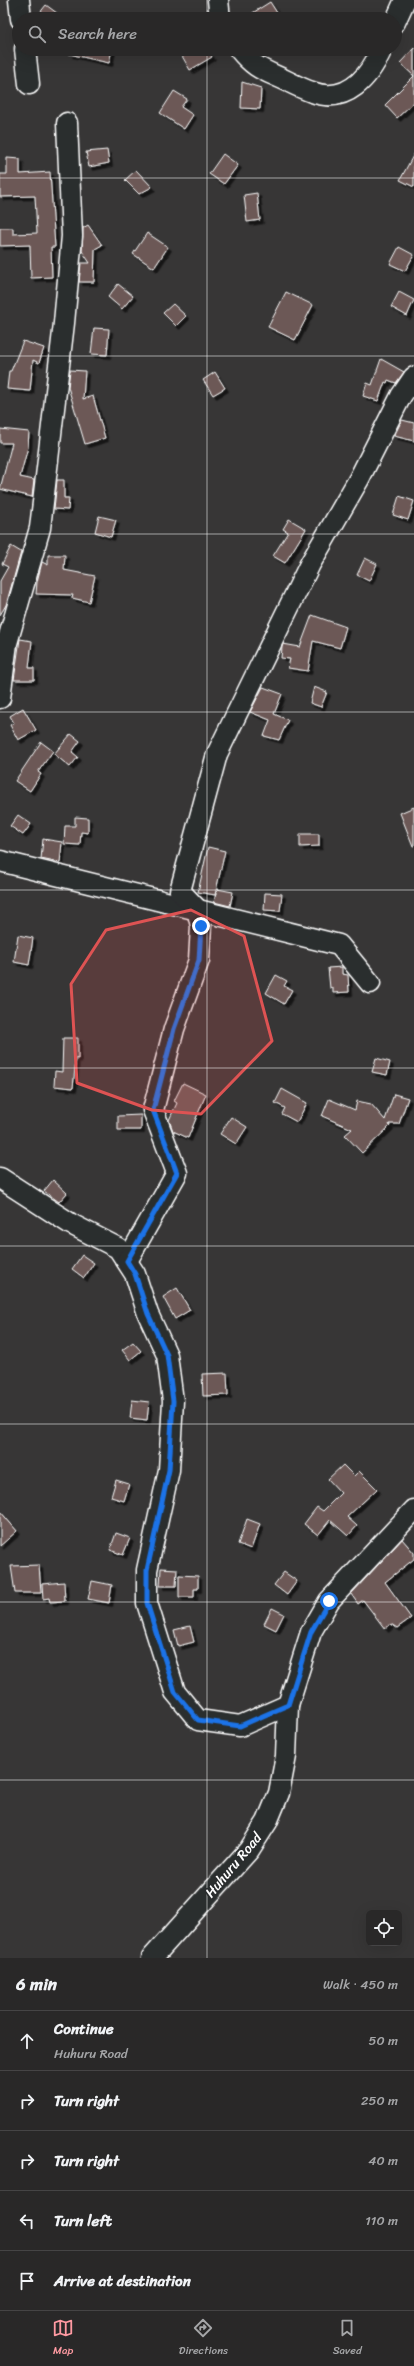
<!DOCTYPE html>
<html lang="en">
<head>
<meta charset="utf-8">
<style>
	:root { --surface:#292828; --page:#353434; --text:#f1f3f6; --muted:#a5a6a8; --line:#454445; --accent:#ff9aa2 }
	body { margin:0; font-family:Sriracha,sans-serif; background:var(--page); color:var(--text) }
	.controls { position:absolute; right:12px; bottom:12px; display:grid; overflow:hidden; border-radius:6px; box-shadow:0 4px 16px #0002 }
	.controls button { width:36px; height:36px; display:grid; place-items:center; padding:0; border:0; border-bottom:1px solid var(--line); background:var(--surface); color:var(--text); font:20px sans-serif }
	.stop { position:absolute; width:12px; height:12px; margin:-9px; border:3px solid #1a73e8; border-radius:50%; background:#fff }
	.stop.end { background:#1a73e8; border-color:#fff; box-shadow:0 1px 4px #0008 }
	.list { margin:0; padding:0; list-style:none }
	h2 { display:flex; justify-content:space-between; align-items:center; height:52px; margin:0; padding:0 16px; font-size:17px }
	h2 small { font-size:13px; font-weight:400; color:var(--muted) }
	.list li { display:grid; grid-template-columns:26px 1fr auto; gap:12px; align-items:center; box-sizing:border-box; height:60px; padding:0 16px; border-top:1px solid var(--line) }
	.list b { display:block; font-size:15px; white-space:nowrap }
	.list p { margin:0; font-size:13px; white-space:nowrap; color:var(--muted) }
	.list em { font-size:13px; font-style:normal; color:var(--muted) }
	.icon { flex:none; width:22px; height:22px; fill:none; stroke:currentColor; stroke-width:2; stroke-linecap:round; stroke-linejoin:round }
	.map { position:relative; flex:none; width:414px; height:1958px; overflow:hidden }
	.search { position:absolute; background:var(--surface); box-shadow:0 4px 16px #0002; left:12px; right:12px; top:12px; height:44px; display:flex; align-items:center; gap:10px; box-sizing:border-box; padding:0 14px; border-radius:22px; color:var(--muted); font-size:15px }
	.sheet { height:352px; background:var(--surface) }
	nav { display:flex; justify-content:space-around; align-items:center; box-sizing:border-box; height:56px; border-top:1px solid var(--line); background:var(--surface); font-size:11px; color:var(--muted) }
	nav a { display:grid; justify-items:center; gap:2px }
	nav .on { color:var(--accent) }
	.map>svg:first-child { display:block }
	.building { fill:#6c5957; stroke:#fff; filter:url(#shadow) }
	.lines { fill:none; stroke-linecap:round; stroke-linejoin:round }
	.minor-casing { stroke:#fff; stroke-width:23 }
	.minor { stroke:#2a2d2e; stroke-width:20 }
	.route { stroke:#1a73e8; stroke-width:5 }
	.marked { fill:#de5353; fill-opacity:0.2; stroke:#de5353; stroke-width:3; stroke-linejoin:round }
	.grid { fill:none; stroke:#fff; stroke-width:1; stroke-opacity:0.55 }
	.labels { text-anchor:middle; stroke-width:3.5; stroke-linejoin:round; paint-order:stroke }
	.street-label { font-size:14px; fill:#fff; stroke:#2a2d2e }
</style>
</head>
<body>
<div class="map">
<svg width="414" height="1958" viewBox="0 0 414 1958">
	<defs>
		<filter id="shadow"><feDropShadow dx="3.5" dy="3.5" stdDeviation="0" flood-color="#0009"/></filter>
	</defs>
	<rect width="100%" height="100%" fill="#373636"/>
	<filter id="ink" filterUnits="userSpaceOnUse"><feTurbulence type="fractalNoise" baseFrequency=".025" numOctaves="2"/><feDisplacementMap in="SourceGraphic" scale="8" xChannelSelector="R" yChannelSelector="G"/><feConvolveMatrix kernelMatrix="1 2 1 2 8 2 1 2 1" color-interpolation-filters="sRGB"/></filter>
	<g filter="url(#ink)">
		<!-- building -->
		<g class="building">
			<path d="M270 2 281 19H243Z"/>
			<path d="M46 5 65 19H35Z"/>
			<path d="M414 48V102L397 118 385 105 414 76 400 63Z"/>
			<path d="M70 49H112L109 63 69 54Z"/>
			<path d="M178 49H207L212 57 190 70Z"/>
			<path d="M242 82 261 88 260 109 241 108Z"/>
			<path d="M174 91 187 99 181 107 193 115 184 129 160 113Z"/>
			<path d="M107 150 109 163 89 167 86 152Z"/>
			<path d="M223 154 238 165 224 184 209 174Z"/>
			<path d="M414 154V187L400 180Z"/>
			<path d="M7 158 20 159V174L50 172 55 247H51L52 277 31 278 30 245 0 246V228H13V234L37 233 35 196 0 197V174H7Z"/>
			<path d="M136 170 152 187 139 194 125 180Z"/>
			<path d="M257 193 260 220 247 222 244 195Z"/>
			<path d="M88 225 102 245 95 249 94 282H79L81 263H90L82 251 83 228Z"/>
			<path d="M147 233 168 247 154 268 133 254Z"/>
			<path d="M399 247 414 255 405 271 390 264Z"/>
			<path d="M118 284 133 296 122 309 108 297Z"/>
			<path d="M286 292 313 305 295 340 268 327Z"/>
			<path d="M399 292 414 300 407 316 391 307Z"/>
			<path d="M173 304 186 316 176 326 163 313Z"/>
			<path d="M94 328 109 329 107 355 91 354Z"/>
			<path d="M23 341 44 348 39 363 33 360 30 391 7 389 9 371H11Z"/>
			<path d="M381 359 404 372 396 383 388 380 387 383 385 382 378 401 363 396 367 383 372 385Z"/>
			<path d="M70 370 85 371 83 399 93 396 105 438 85 444 68 387Z"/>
			<path d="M215 372 225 388 213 395 203 380Z"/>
			<path d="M402 420 414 423V441L394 436Z"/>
			<path d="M0 429 29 432 28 447 20 477 34 480 32 497 0 489 12 443H0Z"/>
			<path d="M57 480H64V498H69L68 510 54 509Z"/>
			<path d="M399 496 414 501 408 520 393 515Z"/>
			<path d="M99 516 116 520 111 537 95 532Z"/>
			<path d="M289 519 306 529 285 563 273 556 288 532 283 529Z"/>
			<path d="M11 546 21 552 6 605 0 615V581L8 567 2 564Z"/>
			<path d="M48 555H65L64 570 95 576 89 602 72 598 73 595 36 594 37 582 42 562 48 565Z"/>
			<path d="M365 558 377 564 369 581 357 575Z"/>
			<path d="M312 615 346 627 340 648 313 641 308 671 288 668 290 659 281 658 282 647 283 644 300 647Z"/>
			<path d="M20 639 32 641 29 668H34V680H14Z"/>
			<path d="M263 687 282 694 274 714 288 720 279 740 264 736 270 720 250 712Z"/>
			<path d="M314 687 327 692 321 707 310 703Z"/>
			<path d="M23 708 36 730 18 740 10 725 14 723 10 716Z"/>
			<path d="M71 734 80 741 72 752 78 757 70 767 54 754Z"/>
			<path d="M41 742 53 751 38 772 41 774 30 791 15 781Z"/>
			<path d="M414 807V846H413L400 813Z"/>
			<path d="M18 815 31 824 23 835 10 826Z"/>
			<path d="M75 817 88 818V833L81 832 80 845 64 844 65 826H75Z"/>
			<path d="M300 834H319V846L300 847Z"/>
			<path d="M43 839 62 842 60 863 41 859Z"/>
			<path d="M208 847 225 851 215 895 198 892Z"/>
			<path d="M217 889 233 892 230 906 214 902Z"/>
			<path d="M265 893 282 894 280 911 264 910Z"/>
			<path d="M18 935 33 938 29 965 14 962Z"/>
			<path d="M342 967V974L348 975 349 992 333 993V987L330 988 328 968Z"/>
			<path d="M276 975 287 981 284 986 292 990 284 1004 266 993Z"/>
			<path d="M63 1038H78V1059L76 1058 73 1088 54 1086 55 1071 62 1072Z"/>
			<path d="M376 1058 390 1062 387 1075 372 1072Z"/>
			<path d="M183 1083 206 1094 188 1138 173 1131 169 1120 177 1103 174 1101Z"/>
			<path d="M282 1089 307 1103 297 1122 282 1114 285 1108 275 1103Z"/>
			<path d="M394 1094 408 1098 399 1124H389L390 1126 362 1153 345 1135 352 1129 322 1116 329 1099 355 1110 357 1101 371 1104 385 1120Z"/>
			<path d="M141 1115V1130H118V1116Z"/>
			<path d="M231 1117 247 1127 236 1144 220 1134Z"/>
			<path d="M53 1180 67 1193 59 1202 44 1191Z"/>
			<path d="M82 1255 94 1263 84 1278 72 1269Z"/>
			<path d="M177 1288 190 1310 175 1319 163 1297Z"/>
			<path d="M133 1342 141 1351 130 1360 122 1350Z"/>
			<path d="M227 1373 228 1395 203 1396 202 1374Z"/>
			<path d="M132 1400 149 1402 147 1420 130 1418Z"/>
			<path d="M343 1465 354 1476 359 1471 377 1489 347 1517 357 1526 348 1536 330 1520 318 1535 304 1524 317 1507 323 1511 341 1493 328 1479Z"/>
			<path d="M116 1480 129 1484 124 1501 111 1497Z"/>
			<path d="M0 1511 17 1531 0 1546Z"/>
			<path d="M247 1519 260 1524 251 1549 238 1544Z"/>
			<path d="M116 1533 130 1538 123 1555 110 1550Z"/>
			<path d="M402 1539 414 1553V1559L385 1582 411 1618 397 1628 391 1624 385 1629 363 1600 358 1604 351 1594Z"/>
			<path d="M39 1565 41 1593H15L11 1566Z"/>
			<path d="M161 1568 177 1569 176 1586H160Z"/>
			<path d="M284 1572 297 1581 287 1595 274 1585Z"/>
			<path d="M179 1575 198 1576V1589H194V1597H179Z"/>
			<path d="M92 1581 112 1585 109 1603 88 1599Z"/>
			<path d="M64 1582 65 1601 50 1602 49 1598 43 1599 42 1584Z"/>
			<path d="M272 1608 284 1614 276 1630 264 1624Z"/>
			<path d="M190 1626 194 1642 178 1646 174 1630Z"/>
		</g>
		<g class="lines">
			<defs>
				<g id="minor">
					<path d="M19 0 21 19"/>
					<path d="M218 0 220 19"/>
					<path d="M395 22 405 0"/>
					<path d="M25 49 29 84"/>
					<path d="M239 49C255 69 264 70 287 81 295 85 303 89 312 92 347 105 369 77 382 49"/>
					<path d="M0 698 7 643 40 528 64 323 72 236 67 123"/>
					<path d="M0 861 339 945 370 983"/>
					<path d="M0 1178 71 1224 118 1248 135 1274 148 1314 167 1355 173 1401 169 1470 147 1570V1603L175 1692 198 1720 240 1726 288 1705"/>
					<path d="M127 1261 177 1173 153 1110 174 1029 199 960 201 926 197 909 180 891 217 754 310 564 359 479 401 396 414 377"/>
					<path d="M152 1958 249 1850 267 1822 279 1793 286 1756 288 1705 311 1632 329 1601 414 1510"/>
				</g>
			</defs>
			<!-- minor casing -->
			<use href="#minor" class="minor-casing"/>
			<!-- minor -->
			<use href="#minor" class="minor"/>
		</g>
	</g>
	<g class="lines" filter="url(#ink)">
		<!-- route -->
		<path class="route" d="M201 926 199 960 174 1029 153 1110 177 1173 127 1261 135 1274 148 1314 167 1355 173 1401 169 1470 147 1570V1603L175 1692 198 1720 240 1726 288 1705 311 1632 329 1601"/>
	</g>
	<!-- marked area -->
	<path class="marked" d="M191 910 244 936 272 1041 201 1114 152 1110 77 1083 71 984 106 930Z"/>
	<!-- grid -->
	<path class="grid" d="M207 0V19M207 49V1958M0 178H414M0 356H414M0 534H414M0 712H414M0 890H414M0 1068H414M0 1246H414M0 1424H414M0 1602H414M0 1780H414"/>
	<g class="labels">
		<!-- street labels -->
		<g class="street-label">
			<text transform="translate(233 1865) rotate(-50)" y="5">Huhuru Road</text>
		</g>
	</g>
</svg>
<div class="controls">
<button><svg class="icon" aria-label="locate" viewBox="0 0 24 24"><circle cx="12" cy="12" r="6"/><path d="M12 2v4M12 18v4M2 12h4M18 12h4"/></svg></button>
</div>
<div class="stop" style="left:329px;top:1601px"></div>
<div class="stop end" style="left:201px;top:926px"></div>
<div class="search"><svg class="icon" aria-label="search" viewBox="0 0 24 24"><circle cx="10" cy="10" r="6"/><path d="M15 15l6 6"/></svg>Search here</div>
</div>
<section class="sheet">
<h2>6 min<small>Walk · 450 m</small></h2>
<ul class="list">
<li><svg class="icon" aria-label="ahead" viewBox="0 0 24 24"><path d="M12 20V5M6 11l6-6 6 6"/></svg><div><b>Continue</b><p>Huhuru Road</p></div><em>50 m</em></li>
<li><svg class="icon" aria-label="right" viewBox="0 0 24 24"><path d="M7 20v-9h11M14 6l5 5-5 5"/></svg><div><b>Turn right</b></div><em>250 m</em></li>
<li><svg class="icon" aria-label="right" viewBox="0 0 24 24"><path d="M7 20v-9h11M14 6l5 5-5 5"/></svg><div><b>Turn right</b></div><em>40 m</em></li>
<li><svg class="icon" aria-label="left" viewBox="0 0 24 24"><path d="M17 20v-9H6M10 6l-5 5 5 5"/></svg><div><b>Turn left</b></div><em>110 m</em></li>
<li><svg class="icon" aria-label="arrive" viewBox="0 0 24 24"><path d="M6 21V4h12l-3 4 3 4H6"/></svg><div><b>Arrive at destination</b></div></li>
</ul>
</section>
<nav>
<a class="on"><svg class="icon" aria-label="map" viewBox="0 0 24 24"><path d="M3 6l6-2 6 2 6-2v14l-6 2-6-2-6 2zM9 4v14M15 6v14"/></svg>Map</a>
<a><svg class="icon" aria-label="directions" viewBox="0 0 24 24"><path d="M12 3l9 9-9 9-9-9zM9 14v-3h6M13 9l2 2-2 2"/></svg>Directions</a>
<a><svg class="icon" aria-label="saved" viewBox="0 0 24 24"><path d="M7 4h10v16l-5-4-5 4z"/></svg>Saved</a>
</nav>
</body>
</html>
